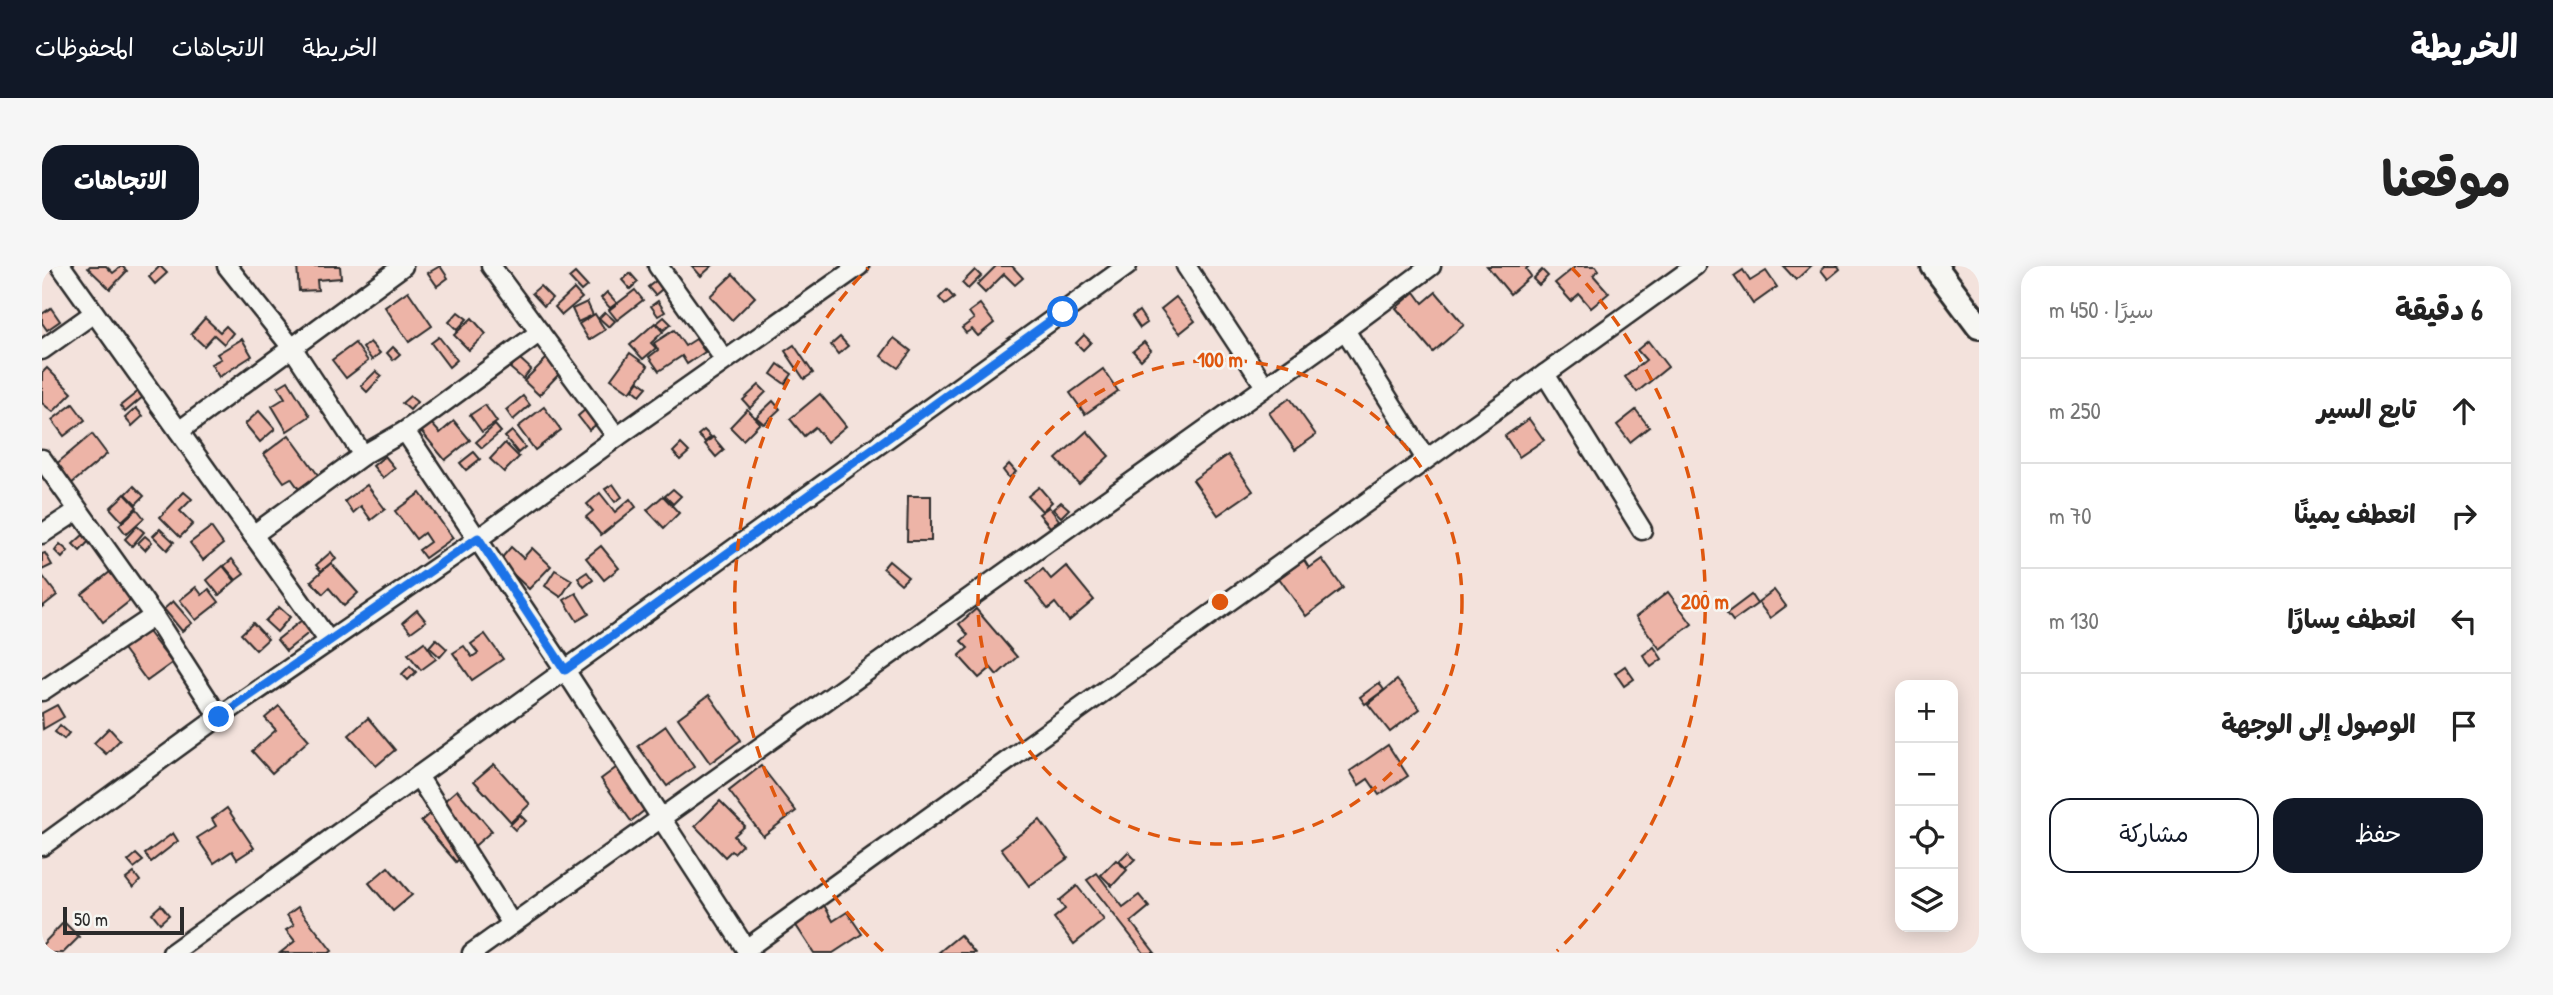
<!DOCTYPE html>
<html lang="ar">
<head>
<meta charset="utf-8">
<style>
	:root { --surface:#fff; --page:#f6f6f6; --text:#222; --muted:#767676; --line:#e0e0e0; --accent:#111827 }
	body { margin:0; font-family:"Patrick Hand","Playpen Sans Arabic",sans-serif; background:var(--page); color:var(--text); direction:rtl }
	.controls { position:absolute; right:21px; bottom:21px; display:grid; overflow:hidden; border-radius:14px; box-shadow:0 4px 18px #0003 }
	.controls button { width:63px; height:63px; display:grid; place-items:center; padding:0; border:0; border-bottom:2px solid var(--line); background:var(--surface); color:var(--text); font:35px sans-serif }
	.scale { position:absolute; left:21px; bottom:18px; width:121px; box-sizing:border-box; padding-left:7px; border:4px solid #2b2b2b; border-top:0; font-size:19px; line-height:24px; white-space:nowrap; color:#2b2b2b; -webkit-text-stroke:5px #f6f6f2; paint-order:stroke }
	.stop { position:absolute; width:21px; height:21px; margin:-16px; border:5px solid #1a73e8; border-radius:50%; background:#fff }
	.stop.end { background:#1a73e8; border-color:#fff; box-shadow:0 2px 7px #0008 }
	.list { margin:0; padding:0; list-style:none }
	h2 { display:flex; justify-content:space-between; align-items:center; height:91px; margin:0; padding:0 28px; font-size:30px }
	h2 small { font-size:23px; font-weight:400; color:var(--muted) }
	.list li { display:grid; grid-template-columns:46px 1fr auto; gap:21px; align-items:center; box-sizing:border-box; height:105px; padding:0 28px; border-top:2px solid var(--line) }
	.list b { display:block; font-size:26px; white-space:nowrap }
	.list em { font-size:23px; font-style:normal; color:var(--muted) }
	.actions { display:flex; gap:14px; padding:21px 28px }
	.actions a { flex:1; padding:16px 0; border:2px solid var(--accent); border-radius:21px; text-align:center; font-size:24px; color:var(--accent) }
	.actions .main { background:var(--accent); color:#fff }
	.icon { flex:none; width:38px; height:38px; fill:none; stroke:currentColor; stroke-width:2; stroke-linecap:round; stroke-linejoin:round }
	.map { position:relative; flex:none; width:1937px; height:687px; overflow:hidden; direction:ltr; border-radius:21px }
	header { display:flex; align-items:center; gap:42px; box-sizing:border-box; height:98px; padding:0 35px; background:var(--accent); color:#fff }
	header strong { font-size:33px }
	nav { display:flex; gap:38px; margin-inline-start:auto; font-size:24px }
	.intro { display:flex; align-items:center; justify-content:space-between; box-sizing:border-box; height:168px; padding:0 42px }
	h1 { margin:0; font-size:49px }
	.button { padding:18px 32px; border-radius:21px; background:var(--accent); color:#fff; font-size:24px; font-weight:700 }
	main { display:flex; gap:42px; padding:0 42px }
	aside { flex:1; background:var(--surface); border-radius:21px; box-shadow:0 4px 18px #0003 }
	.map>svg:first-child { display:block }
	.building { fill:#edb4a7; stroke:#2b2b2b; stroke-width:2 }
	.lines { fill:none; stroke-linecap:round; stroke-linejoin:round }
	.street-casing { stroke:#2b2b2b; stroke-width:23 }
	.secondary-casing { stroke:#2b2b2b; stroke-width:30 }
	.street { stroke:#f6f6f2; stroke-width:18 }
	.secondary { stroke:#f6f6f2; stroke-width:24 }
	.route { stroke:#1a73e8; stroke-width:9 }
	.ring { fill:none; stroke:#df570e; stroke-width:3.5; stroke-dasharray:12 9 }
	.centre { fill:#df570e; stroke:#f6f6f2; stroke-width:3.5 }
	.ring-label { font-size:21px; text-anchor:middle; font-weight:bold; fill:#df570e; stroke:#f6f6f2; stroke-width:5; stroke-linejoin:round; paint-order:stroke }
</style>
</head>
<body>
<header>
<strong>الخريطة</strong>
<nav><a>الخريطة</a><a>الاتجاهات</a><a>المحفوظات</a></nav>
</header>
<div class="intro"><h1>موقعنا</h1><a class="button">الاتجاهات</a></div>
<main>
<aside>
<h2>6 دقيقة<small>سيرًا · 450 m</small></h2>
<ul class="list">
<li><svg class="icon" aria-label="ahead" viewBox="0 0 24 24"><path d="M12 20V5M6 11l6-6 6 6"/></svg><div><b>تابع السير</b></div><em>250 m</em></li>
<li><svg class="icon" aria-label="right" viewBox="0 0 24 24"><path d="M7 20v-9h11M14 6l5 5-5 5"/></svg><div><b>انعطف يمينًا</b></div><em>70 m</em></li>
<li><svg class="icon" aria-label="left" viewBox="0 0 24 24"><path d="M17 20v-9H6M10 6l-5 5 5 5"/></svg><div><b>انعطف يسارًا</b></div><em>130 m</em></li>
<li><svg class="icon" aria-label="arrive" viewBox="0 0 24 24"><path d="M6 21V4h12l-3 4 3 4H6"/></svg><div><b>الوصول إلى الوجهة</b></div></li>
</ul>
<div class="actions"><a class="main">حفظ</a><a>مشاركة</a></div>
</aside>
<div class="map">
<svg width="1937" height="687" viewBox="0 0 1937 687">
	<rect width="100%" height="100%" fill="#f3e2dc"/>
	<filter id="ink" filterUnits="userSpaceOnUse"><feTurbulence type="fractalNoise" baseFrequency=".0143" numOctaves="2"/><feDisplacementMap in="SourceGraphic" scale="14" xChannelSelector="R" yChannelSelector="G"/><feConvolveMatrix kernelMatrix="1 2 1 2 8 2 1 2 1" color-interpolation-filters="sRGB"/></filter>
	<g filter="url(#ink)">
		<!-- building -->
		<g class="building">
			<path d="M48 0H64L71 7 80 0 85 5 68 23 46 2Z"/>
			<path d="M118 0 125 7 113 18 107 11Z"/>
			<path d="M255 0H298L299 12 275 14 276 24 257 25Z"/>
			<path d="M398 0 406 12 395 20 386 7Z"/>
			<path d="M650 0H670L659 10Z"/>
			<path d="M954 0H970L981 12 973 19 962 8 943 27 935 19Z"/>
			<path d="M1445 0H1487L1484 3 1489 10 1468 28Z"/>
			<path d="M1534 0H1554L1557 4 1551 9 1567 27 1549 42 1537 28 1529 35 1513 17Z"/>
			<path d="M1741 0H1769L1754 14Z"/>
			<path d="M1783 0H1796L1798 3 1786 13 1779 4Z"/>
			<path d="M933 4 939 10 926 23 920 17Z"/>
			<path d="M1500 4 1506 10 1497 19 1491 13Z"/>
			<path d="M1701 4 1708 15 1724 5 1735 21 1711 38 1692 10Z"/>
			<path d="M533 7 545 20 539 25 527 12Z"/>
			<path d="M588 7 596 16 588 23 580 14Z"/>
			<path d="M691 8 713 31 690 54 668 30Z"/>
			<path d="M619 11 625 19 613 29 606 21Z"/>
			<path d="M498 20 510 32 502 40 490 27Z"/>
			<path d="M532 23 540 32 520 49 513 41Z"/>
			<path d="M593 24 601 34 575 54 567 44Z"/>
			<path d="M905 24 912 32 903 39 897 32Z"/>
			<path d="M366 25 390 60 367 76 343 41Z"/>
			<path d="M565 26 575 37 568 42 559 32Z"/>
			<path d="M1373 26 1381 37 1394 26 1422 59 1391 86 1354 42Z"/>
			<path d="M1134 31 1153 55 1138 67 1119 43Z"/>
			<path d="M616 35 623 46 616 50 609 40Z"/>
			<path d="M545 36 551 49 536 56 530 43Z"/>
			<path d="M938 38 952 57 936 70 930 63 924 67 920 62 932 53 927 46Z"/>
			<path d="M9 42 18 55 5 64 0 57V48Z"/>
			<path d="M1097 45 1105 57 1098 62 1090 50Z"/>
			<path d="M416 46 425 53 415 64 407 56Z"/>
			<path d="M563 46 573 55 567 61 557 52Z"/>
			<path d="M553 48 563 64 547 74 537 58Z"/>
			<path d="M622 51 629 58 622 64 615 57Z"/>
			<path d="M163 52 178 66 184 60 191 67 182 78 172 69 162 80 149 68Z"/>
			<path d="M430 52 444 68 427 84 412 69Z"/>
			<path d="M613 57 621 66 609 77 614 82 601 93 588 79Z"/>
			<path d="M632 64 643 80 654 73 663 86 645 98 640 90 617 105 607 91 616 84 612 77Z"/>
			<path d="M1042 69 1049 76 1041 84 1034 77Z"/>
			<path d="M397 71 415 94 407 101 389 77Z"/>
			<path d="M798 71 806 80 796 88 789 79Z"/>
			<path d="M852 72 869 85 856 102 839 90Z"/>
			<path d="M200 73 210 90 177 111 169 98 179 93 175 88Z"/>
			<path d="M1606 75 1626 101 1595 126 1583 111 1604 94 1595 84Z"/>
			<path d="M328 76 338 87 330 94 321 82Z"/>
			<path d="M1102 76 1109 84 1099 94 1091 85Z"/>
			<path d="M313 77 326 95 304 112 290 94Z"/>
			<path d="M752 79 771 107 762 113 743 85Z"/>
			<path d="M351 81 358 88 351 94 345 87Z"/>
			<path d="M588 87 606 100 588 126 569 113Z"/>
			<path d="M477 92 489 103 481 113 468 102Z"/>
			<path d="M505 92 519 106 497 129 482 115Z"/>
			<path d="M736 98 750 108 743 118 729 108Z"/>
			<path d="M5 102 30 127 11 146 0 137V107Z"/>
			<path d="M1061 103 1076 125 1043 148 1028 127Z"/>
			<path d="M334 105 340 110 325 126 319 120Z"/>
			<path d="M246 115 268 150 245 165 230 140 243 132 236 121Z"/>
			<path d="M597 115 605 121 598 129 591 123Z"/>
			<path d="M717 119 724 126 708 142 701 134Z"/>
			<path d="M98 124 102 130 83 146 78 140Z"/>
			<path d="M778 128 804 160 785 176 773 161 762 170 748 153Z"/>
			<path d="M368 130 375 136 368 144 360 137Z"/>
			<path d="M481 130 488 139 471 154 464 144Z"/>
			<path d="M1248 132 1274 169 1253 184 1227 147Z"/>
			<path d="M731 135 738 143 722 158 714 151Z"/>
			<path d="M31 138 43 154 22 170 10 154Z"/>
			<path d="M443 139 455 156 440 166 428 149Z"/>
			<path d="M502 141 519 164 493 184 476 161Z"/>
			<path d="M94 142 101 150 90 160 83 152Z"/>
			<path d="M544 143 555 158 547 164 536 150Z"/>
			<path d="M705 143 718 157 701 174 688 161Z"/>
			<path d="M1594 144 1607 161 1588 176 1575 159Z"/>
			<path d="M217 145 233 163 218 176 203 158Z"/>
			<path d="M1487 153 1502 174 1477 191 1463 170Z"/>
			<path d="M412 155 428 174 403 194 379 165 389 157 398 167Z"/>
			<path d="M453 159 459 166 440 182 434 176Z"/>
			<path d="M662 164 669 171 663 176 656 169Z"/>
			<path d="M470 165 483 181 476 187 463 171Z"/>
			<path d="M1045 165 1067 190 1037 218 1014 193Z"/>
			<path d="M50 168 65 188 29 218 13 199Z"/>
			<path d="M247 169 276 209 257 223 249 212 242 216 222 188Z"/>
			<path d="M671 171 682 184 674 191 663 178Z"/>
			<path d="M463 177 477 191 462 206 448 193Z"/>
			<path d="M639 178 647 186 638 194 631 186Z"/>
			<path d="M432 186 438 193 424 204 418 197Z"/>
			<path d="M1186 189 1211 225 1176 249 1151 214Z"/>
			<path d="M343 190 353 202 341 212 331 200Z"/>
			<path d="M967 198 974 206 967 212 961 204Z"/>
			<path d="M571 218 580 231 573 236 563 223Z"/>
			<path d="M325 219 343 243 329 254 319 240 311 247 303 235Z"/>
			<path d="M92 220 102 230 94 238 84 228Z"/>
			<path d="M997 221 1010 236 1000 245 986 230Z"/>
			<path d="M631 223 639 230 631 238 623 230Z"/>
			<path d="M142 226 150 233 138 245 151 258 138 271 118 251Z"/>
			<path d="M378 227 411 272 383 292 377 284 388 276 382 267 374 273 353 245Z"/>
			<path d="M558 227 573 246 588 233 594 241 559 269 544 251 551 245 545 238Z"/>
			<path d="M83 228 95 241 80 255 68 242Z"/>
			<path d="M621 230 637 247 622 262 605 244Z"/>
			<path d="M866 230H889V275H865Z"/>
			<path d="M1019 236 1027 243 1019 251 1011 243Z"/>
			<path d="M1007 241 1017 254 1008 261 997 248Z"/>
			<path d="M95 243 102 252 84 268 77 259Z"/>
			<path d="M95 260 102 266 90 280 83 273Z"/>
			<path d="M169 261 181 278 161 294 148 277Z"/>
			<path d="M118 263 132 276 125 284 111 270Z"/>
			<path d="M41 269 47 275 38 285 31 278Z"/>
			<path d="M103 270 110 276 103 284 96 277Z"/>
			<path d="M18 278 26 285 20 292 13 285Z"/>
			<path d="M559 280 577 302 562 314 544 292Z"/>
			<path d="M469 281 481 292 490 282 509 300 487 323 457 295Z"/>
			<path d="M289 286 294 293 279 305 274 299Z"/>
			<path d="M3 287 10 299 0 304V288Z"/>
			<path d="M190 293 202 308 194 314 182 300Z"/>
			<path d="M1280 293 1301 322 1264 350 1237 312 1262 294 1267 302Z"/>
			<path d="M847 295 866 311 859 318 841 302Z"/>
			<path d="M289 297 316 327 302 340 287 322 281 328 269 315Z"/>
			<path d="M181 300 193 315 177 329 165 314Z"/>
			<path d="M1024 300 1052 334 1027 355 1013 337 1006 343 985 316 1001 303 1009 313Z"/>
			<path d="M513 304 530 314 519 331 503 320Z"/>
			<path d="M68 306 89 334 61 356 40 328Z"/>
			<path d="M545 306 551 314 542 321 536 312Z"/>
			<path d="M0 309 15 329 0 341Z"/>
			<path d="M154 321 160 329 167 323 177 336 154 354 138 334Z"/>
			<path d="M1732 324 1744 340 1728 352 1716 336Z"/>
			<path d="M1626 326 1650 358 1618 383 1594 351Z"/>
			<path d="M534 327 547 348 535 355 522 334Z"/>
			<path d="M1709 329 1715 338 1691 355 1685 347Z"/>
			<path d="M131 335 150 357 140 365 122 343Z"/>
			<path d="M237 341 248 351 235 366 223 355Z"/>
			<path d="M934 343 975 391 955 409 949 402 937 412 917 390 926 382 919 375 926 369 917 358Z"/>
			<path d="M375 344 384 355 369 366 361 356Z"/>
			<path d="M260 354 269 365 244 385 235 374Z"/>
			<path d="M211 357 226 373 214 384 199 368Z"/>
			<path d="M103 362 130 397 105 415 79 380Z"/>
			<path d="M443 368 461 393 430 414 411 387 422 380 430 391 436 387 429 378Z"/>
			<path d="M394 373 405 383 398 391 387 381Z"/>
			<path d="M382 376 394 393 379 404 366 388Z"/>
			<path d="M1612 381 1620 393 1609 401 1601 389Z"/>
			<path d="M368 400 374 406 366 414 360 408Z"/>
			<path d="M1583 400 1592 413 1582 420 1573 407Z"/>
			<path d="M1355 414 1378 443 1348 466 1326 438Z"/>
			<path d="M1337 417 1342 424 1323 438 1318 431Z"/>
			<path d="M667 429 699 474 668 497 636 452Z"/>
			<path d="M15 439 22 451 1 463 0 447Z"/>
			<path d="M237 440 267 474 230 507 210 485 234 464 223 452Z"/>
			<path d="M326 452 353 484 334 500 307 469Z"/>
			<path d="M18 459 27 467 22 473 13 466Z"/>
			<path d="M624 460 652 501 625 520 596 480Z"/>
			<path d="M67 462 78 474 64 488 52 477Z"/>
			<path d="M1346 479 1366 510 1337 529 1326 513 1317 519 1308 505Z"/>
			<path d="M590 490 610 518 593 531 603 544 589 555 559 513Z"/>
			<path d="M452 498 488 538 469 556 432 515Z"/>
			<path d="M719 500 754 545 721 570 687 525Z"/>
			<path d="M415 524 450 565 414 596 379 555Z"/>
			<path d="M678 535 703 560 692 570 700 579 692 587 689 585 683 591 653 560Z"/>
			<path d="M185 542 212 582 195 593 190 585 172 597 155 572 174 560 170 553Z"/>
			<path d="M478 549 484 555 473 564 468 559Z"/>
			<path d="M998 554 1026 592 987 620 959 582Z"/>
			<path d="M131 567 136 575 109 596 103 588Z"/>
			<path d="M1086 586 1093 593 1084 602 1077 595Z"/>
			<path d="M94 588 101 595 92 602 86 595Z"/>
			<path d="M1074 594 1085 604 1070 620 1059 609Z"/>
			<path d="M346 601 370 629 351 645 327 617Z"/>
			<path d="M92 607 98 615 91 622 84 613Z"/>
			<path d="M1055 607 1081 641 1097 629 1107 641 1089 656 1113 687H1102L1045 614Z"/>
			<path d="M1035 620 1062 654 1032 678 1012 652 1023 643 1017 635Z"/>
			<path d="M119 639 127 649 118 657 110 647Z"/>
			<path d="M782 639 791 655 805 646 820 668 791 687H772L753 658Z"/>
			<path d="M256 641 290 685 287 687H238L253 675 244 664 252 659 245 649Z"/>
			<path d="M22 656 37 671 21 687H1L0 679Z"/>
			<path d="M918 669 933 687H896Z"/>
		</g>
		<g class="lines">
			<defs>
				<g id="street">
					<path d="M19 0 286 374"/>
					<path d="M185 0 251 83 321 189"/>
					<path d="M449 0 575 171"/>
					<path d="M616 0 683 94"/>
					<path d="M1144 0 1223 120"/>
					<path d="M1303 64 1384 193"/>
					<path d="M0 84 52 47"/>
					<path d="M1503 108 1600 264"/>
					<path d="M137 165 361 0"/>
					<path d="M363 165 523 404 704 683 1653 0"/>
					<path d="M0 193 112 350 177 451"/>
					<path d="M0 268 35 245"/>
					<path d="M211 269 321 189 363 165 498 66"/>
					<path d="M0 425 112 350"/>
					<path d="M376 510 470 658"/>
					<path d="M0 580 177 451 436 273 575 171 817 0"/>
					<path d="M130 687 1085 0"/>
					<path d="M430 687 1303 64 1389 0"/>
				</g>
				<path id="secondary" d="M1892 0 1937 60"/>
			</defs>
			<!-- street casing -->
			<use href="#street" class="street-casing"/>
			<!-- secondary casing -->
			<use href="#secondary" class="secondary-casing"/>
			<!-- street -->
			<use href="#street" class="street"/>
			<!-- secondary -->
			<use href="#secondary" class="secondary"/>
		</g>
	</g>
	<g class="lines" filter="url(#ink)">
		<!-- route -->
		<path class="route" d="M177 451 436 272 523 404 1021 46"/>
	</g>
	<!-- distance rings -->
	<g class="ring">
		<circle cx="1178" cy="336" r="242"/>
		<path d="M841 685A485 485 0 0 1 826 2M1530 2A485 485 0 0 1 1515 685"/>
	</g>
	<circle cx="1178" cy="336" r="10" class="centre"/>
	<g class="ring-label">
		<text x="1178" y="101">100 m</text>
		<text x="1663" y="343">200 m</text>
	</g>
</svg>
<div class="controls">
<button>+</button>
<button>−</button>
<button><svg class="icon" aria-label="locate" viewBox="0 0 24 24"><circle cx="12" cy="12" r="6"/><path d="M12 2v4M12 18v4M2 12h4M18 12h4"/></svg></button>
<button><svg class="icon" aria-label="layers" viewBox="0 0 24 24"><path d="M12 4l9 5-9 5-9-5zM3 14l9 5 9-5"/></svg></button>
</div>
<div class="scale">50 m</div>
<div class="stop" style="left:1021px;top:46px"></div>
<div class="stop end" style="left:177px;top:451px"></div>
</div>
</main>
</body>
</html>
